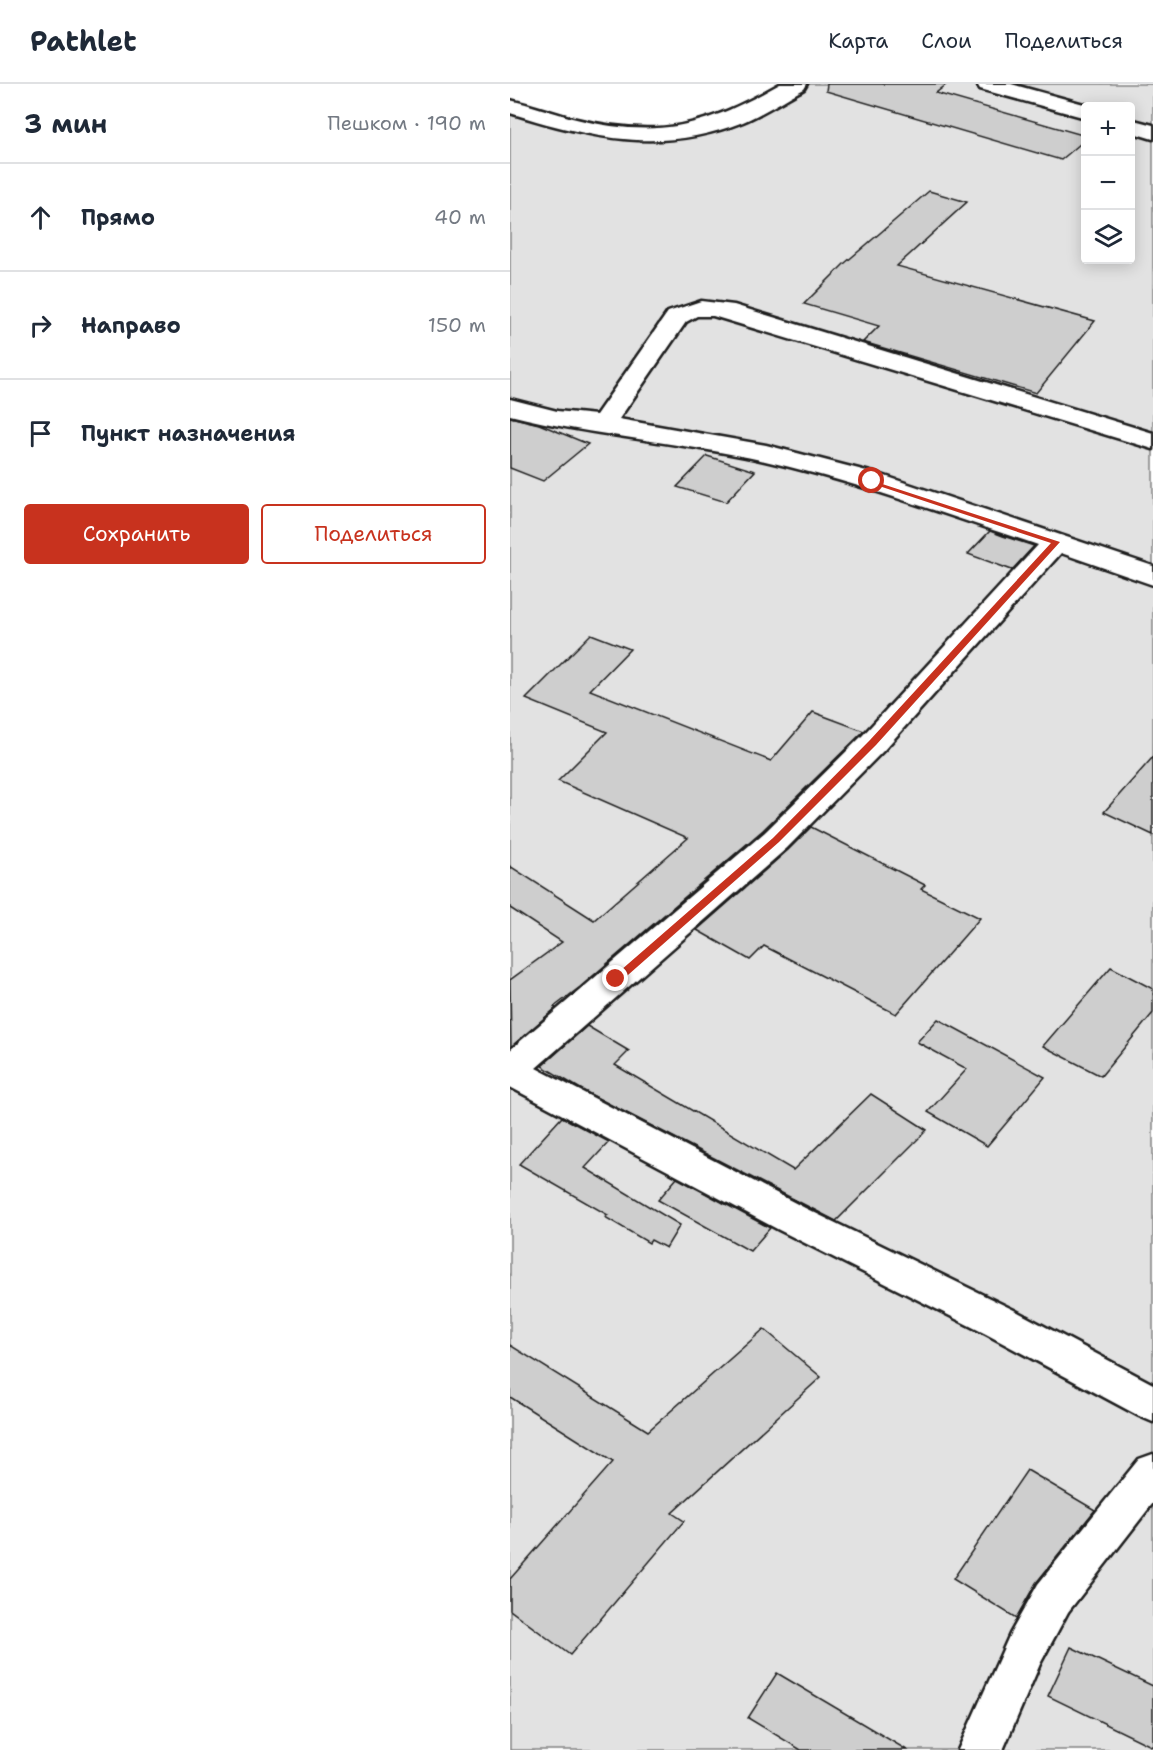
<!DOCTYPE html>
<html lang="ru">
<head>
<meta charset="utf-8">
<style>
	:root { --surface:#fff; --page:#f6f6f7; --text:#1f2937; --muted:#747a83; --line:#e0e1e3; --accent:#c8321e }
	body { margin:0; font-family:"Shantell Sans",sans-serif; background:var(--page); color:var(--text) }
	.controls { position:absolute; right:18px; top:18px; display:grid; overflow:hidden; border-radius:6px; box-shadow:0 3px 15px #0003 }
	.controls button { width:54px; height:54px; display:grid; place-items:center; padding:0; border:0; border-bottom:2px solid var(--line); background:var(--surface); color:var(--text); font:30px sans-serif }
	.stop { position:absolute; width:18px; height:18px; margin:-14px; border:4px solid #c8321e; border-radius:50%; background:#fff }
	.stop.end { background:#c8321e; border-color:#fff; box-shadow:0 2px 6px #0008 }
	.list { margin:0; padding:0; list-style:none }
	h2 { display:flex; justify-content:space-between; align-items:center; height:78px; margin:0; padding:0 24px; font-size:26px }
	h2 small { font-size:20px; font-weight:400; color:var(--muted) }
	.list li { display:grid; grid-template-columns:39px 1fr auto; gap:18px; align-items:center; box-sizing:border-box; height:108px; padding:0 24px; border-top:2px solid var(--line) }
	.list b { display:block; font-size:22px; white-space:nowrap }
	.list em { font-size:20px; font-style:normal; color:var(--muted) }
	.actions { display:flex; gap:12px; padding:18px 24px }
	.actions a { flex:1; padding:14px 0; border:2px solid var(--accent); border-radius:6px; text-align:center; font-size:21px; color:var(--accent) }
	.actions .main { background:var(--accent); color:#fff }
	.icon { flex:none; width:33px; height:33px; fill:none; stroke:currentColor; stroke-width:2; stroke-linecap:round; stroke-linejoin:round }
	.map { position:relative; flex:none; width:643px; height:1666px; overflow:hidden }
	header { display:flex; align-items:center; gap:36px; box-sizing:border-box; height:84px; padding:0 30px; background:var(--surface); border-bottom:2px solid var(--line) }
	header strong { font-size:28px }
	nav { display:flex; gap:33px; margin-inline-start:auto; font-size:21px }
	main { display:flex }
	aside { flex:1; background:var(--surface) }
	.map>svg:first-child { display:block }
	.green { fill:#e2e2e2; stroke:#7f7f7f; stroke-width:1.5; fill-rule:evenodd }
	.building { fill:#cecece; stroke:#1c1c1c; stroke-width:1.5 }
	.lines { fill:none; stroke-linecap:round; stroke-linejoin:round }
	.minor-casing { stroke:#1c1c1c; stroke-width:5 }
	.minor { fill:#fff; fill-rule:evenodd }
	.route { fill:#c8321e }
</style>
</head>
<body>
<header>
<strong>Pathlet</strong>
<nav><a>Карта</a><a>Слои</a><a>Поделиться</a></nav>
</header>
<main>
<aside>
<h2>3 мин<small>Пешком · 190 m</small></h2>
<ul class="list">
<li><svg class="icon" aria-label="ahead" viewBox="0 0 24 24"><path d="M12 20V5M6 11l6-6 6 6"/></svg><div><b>Прямо</b></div><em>40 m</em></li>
<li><svg class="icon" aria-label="right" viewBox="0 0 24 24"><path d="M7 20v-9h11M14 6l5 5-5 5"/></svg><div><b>Направо</b></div><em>150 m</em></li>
<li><svg class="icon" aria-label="arrive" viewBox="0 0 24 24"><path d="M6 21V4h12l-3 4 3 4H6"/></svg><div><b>Пункт назначения</b></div></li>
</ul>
<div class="actions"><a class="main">Сохранить</a><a>Поделиться</a></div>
</aside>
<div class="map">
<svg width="643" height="1666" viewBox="0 0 643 1666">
	<rect width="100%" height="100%" fill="#fff"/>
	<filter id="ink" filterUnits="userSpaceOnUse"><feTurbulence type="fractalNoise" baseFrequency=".0167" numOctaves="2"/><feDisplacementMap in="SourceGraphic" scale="12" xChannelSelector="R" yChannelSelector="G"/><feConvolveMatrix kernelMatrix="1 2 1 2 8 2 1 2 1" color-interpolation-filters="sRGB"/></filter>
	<g filter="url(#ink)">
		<!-- green -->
		<path class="green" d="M291 0H643V1666H0V22L160 55ZM576 22H620V176H576Z"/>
		<!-- building -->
		<g class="building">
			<path d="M317 0H437L426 9 576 52V55L551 76 316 7Z"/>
			<path d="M419 107 457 118 387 182 585 237 526 309 353 258 369 242 294 220 335 179Z"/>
			<path d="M0 333 29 340 78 360 33 397 0 384Z"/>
			<path d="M197 372 245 387 216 418 167 403Z"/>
			<path d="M480 447 493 452 524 462 502 486 458 470Z"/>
			<path d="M81 550 120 565 80 606 261 677 303 628 354 647 253 746 70 903 44 923 46 924 1 963 0 896 52 858 0 824V782L84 836 178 754 48 697 97 648 16 615Z"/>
			<path d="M643 673V751L594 728Z"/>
			<path d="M301 743 415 801 411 805 470 834 386 930 254 862 240 876 187 846 278 766Z"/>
			<path d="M601 883 643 905V929L591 992 533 962Z"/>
			<path d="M428 935 535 993 477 1062 418 1028 457 985 407 958Z"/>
			<path d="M77 942 119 967 105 981 283 1086 361 1010 417 1046 326 1137 74 1007 32 982Z"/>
			<path d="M52 1033 99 1058 75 1084 170 1141 156 1164 141 1156 139 1159 95 1133 98 1131 9 1080Z"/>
			<path d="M167 1094 260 1144 240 1167 148 1116Z"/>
			<path d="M254 1245 311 1293 162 1429 174 1437 60 1571 0 1526V1495L103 1378 0 1313V1261L138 1347Z"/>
			<path d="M517 1386 585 1426 526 1499 506 1534 443 1495Z"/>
			<path d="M561 1563 643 1602V1663L538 1612Z"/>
			<path d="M267 1589 397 1666H291L238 1634Z"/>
		</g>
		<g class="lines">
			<defs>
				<g id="minor">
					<path d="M270 0H297L294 5C274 16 254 29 233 38 151 71 81 54 0 29V16C21 21 41 28 62 34 149 56 194 43 270 0Z"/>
					<path d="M467 0H501L581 22H576V34L470 5Z"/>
					<path d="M620 35 643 41V55L620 48Z"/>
					<path d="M191 217 224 221 643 349V365L203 232H187L176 238 109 335 256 361 372 391 643 482V501L551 469 374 666 277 764 26 984 295 1124 504 1226 643 1300V1338L629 1332 476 1250 269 1146 0 1003V966L255 748 352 652 528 461C437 431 347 398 255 377 170 358 83 352 0 331V315L47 327 86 331 158 228Z"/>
					<path d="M643 1370V1419L558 1528 530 1580 493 1666H448L500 1550 528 1500 629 1375Z"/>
				</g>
			</defs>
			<!-- minor casing -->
			<use href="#minor" class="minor-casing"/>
			<!-- minor -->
			<use href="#minor" class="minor"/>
		</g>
	</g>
	<!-- route -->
	<path class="route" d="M360 396 550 458 366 661 269 758 110 898H103V893L263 754 360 656 541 459 360 399Z"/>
</svg>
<div class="controls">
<button>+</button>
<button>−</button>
<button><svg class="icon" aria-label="layers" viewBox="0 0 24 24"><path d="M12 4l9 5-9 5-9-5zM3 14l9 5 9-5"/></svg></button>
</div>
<div class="stop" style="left:362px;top:397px"></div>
<div class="stop end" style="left:106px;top:895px"></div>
</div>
</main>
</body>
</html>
